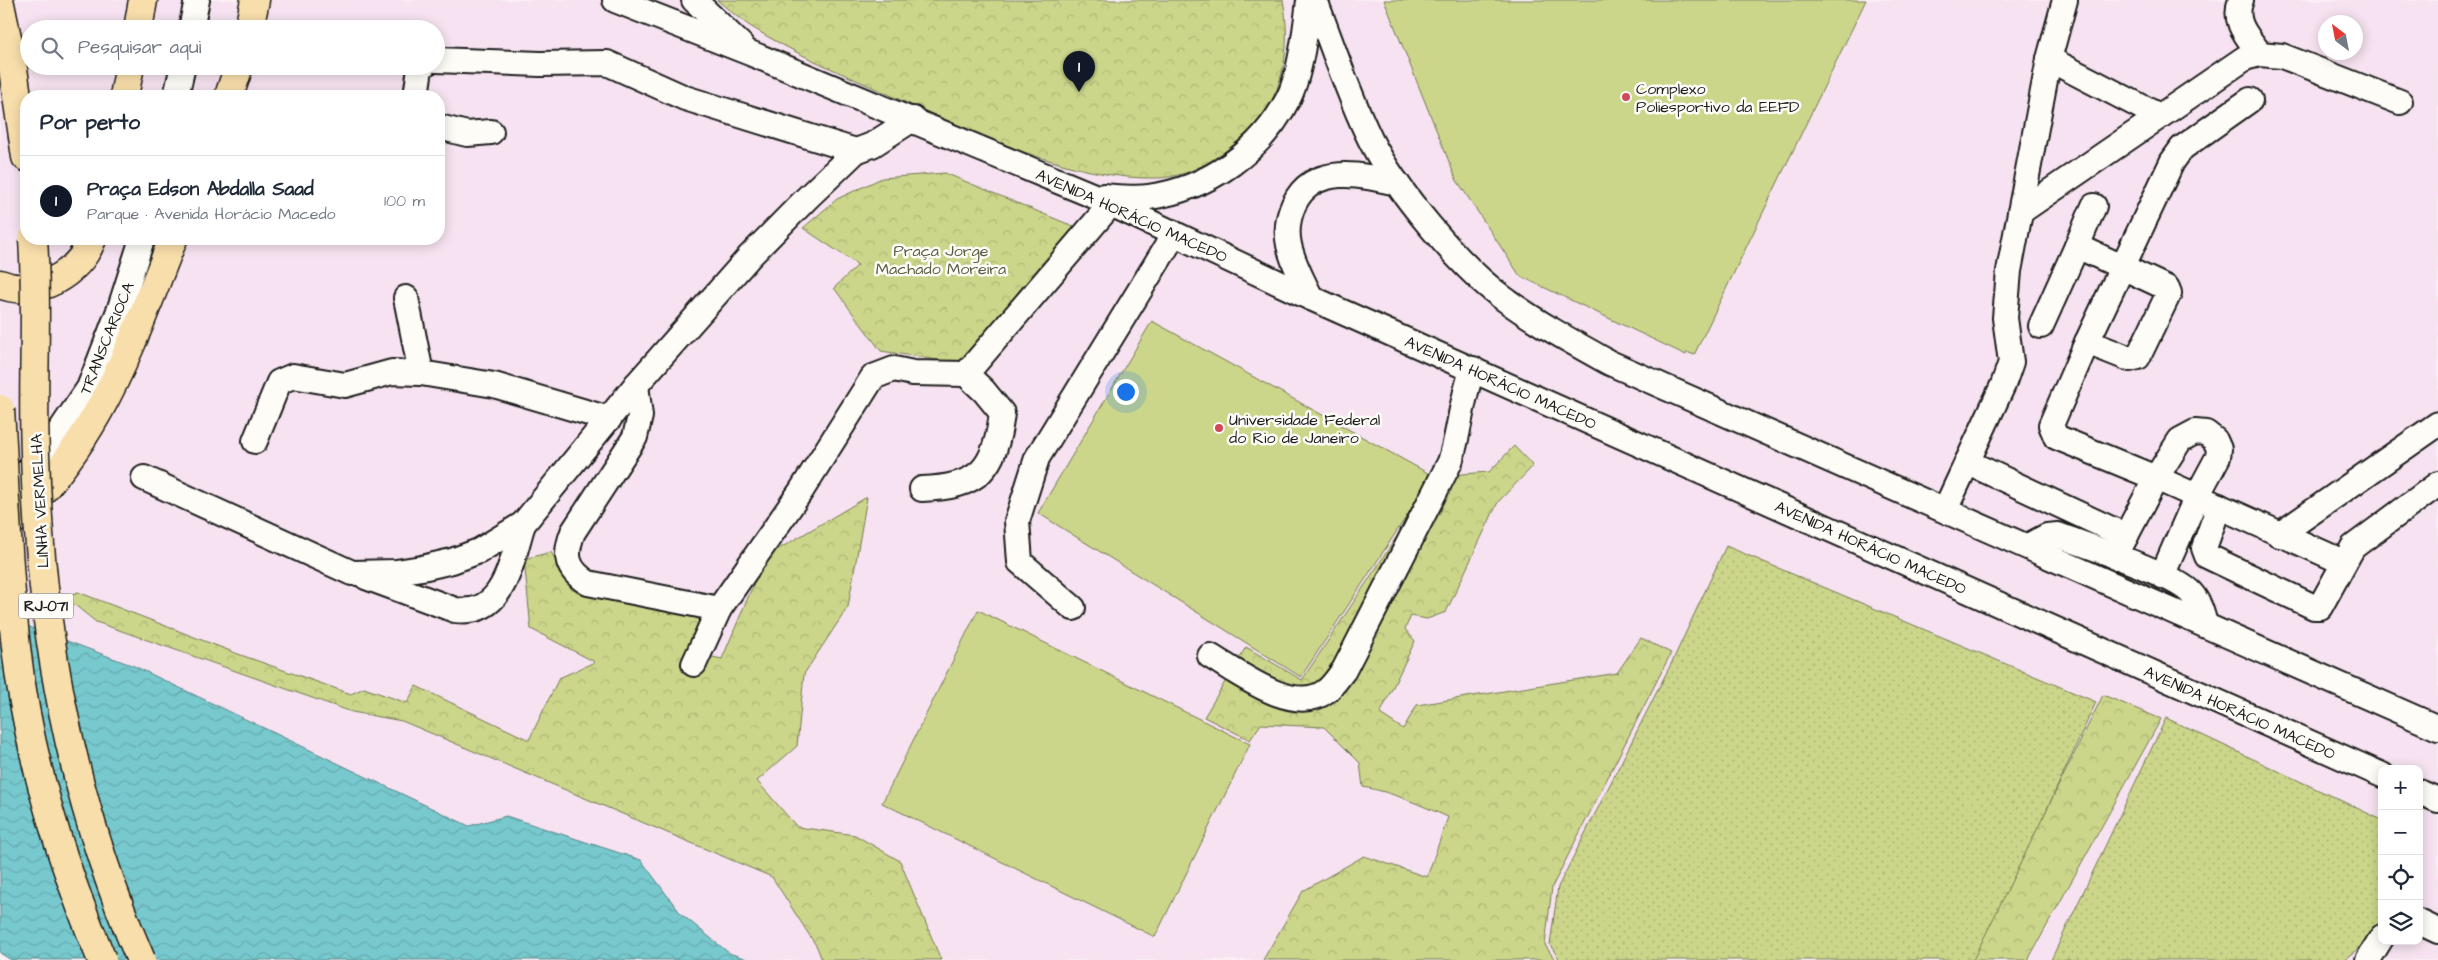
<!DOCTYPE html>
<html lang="pt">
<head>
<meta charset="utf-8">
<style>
	:root { --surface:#fff; --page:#f2f2f3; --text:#1f2937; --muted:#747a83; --line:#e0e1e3; --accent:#111827 }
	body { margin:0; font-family:"Architects Daughter",sans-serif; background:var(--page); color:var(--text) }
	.controls { position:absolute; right:15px; bottom:15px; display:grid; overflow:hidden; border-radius:10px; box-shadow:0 2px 12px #0003 }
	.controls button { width:45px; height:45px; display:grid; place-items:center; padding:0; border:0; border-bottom:1px solid var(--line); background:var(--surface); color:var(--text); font:25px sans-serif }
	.compass { position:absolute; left:2318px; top:15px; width:45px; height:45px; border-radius:50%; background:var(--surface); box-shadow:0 2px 12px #0003; rotate:328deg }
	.you { position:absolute; left:1125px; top:391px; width:18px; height:18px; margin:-12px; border:4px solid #fff; border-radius:50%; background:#1a73e8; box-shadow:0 0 0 8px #1a73e833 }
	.badge { display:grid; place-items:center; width:32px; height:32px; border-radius:50%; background:var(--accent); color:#fff; font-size:16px; font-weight:700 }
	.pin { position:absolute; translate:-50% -41px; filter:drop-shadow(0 1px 2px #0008) }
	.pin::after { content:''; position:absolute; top:26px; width:18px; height:15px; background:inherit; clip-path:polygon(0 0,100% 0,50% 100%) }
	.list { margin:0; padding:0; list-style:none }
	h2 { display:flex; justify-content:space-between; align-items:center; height:65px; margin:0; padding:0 20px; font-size:21px }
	h2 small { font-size:16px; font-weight:400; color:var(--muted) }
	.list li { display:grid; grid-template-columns:32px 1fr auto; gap:15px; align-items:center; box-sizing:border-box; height:90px; padding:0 20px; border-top:1px solid var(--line) }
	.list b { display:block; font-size:19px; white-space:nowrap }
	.list p { margin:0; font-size:16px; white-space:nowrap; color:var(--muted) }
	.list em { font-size:16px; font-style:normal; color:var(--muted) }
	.icon { flex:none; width:28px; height:28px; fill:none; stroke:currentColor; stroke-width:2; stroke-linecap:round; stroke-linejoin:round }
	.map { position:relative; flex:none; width:2438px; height:960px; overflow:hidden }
	.search { position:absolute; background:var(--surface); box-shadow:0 2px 12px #0003; left:20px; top:20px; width:425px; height:55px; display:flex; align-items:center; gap:12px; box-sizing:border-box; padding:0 18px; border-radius:28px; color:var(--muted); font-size:19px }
	.panel { position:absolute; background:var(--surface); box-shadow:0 2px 12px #0003; left:20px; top:90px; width:425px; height:155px; border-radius:20px }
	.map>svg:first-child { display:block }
	.built { fill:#f6e2f0; fill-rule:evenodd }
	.grass { fill:url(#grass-dots); stroke:#747953 }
	.forest { fill:url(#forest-crowns); stroke:#747953 }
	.pitch { fill:#cbd68a; stroke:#747953 }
	.water { fill:url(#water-waves); stroke:#538487 }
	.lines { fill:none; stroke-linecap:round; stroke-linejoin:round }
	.minor-casing { stroke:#1c1c1c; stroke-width:28 }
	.highway-casing { stroke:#1c1c1c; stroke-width:31 }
	.minor { stroke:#fdfcf7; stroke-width:24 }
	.highway { stroke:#f8deab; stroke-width:28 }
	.highway-bridge-casing { stroke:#1c1c1c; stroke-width:31; stroke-linecap:butt }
	.highway-bridge { stroke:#f8deab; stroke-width:28 }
	.poi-dot { fill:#d1495b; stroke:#fdfcf7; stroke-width:2 }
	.labels { text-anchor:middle; stroke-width:5; stroke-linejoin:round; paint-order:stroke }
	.shield { fill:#fdfcf7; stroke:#605f5e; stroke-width:1 }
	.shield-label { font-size:15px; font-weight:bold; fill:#1c1c1c }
	.poi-label { font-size:16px; fill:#1c1c1c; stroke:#fdfcf7; text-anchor:start }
	.street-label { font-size:16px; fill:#1c1c1c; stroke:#fdfcf7 }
	.park-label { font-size:16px; fill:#595d42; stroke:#fdfcf7 }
</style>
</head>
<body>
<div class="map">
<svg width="2438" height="960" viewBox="0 0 2438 960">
	<defs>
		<pattern id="grass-dots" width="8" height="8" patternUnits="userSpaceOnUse" patternTransform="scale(1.25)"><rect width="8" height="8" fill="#cbd68a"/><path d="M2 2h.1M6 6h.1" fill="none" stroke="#aeb776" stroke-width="1.8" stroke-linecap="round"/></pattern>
		<pattern id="forest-crowns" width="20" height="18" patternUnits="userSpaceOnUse" patternTransform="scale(1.25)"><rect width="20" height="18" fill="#cbd68a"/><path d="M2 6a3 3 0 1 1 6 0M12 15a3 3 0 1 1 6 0" fill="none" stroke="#aeb776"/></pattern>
		<pattern id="water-waves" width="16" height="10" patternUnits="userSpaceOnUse" patternTransform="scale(1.25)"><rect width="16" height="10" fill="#77c9ce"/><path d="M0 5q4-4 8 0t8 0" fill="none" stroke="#66acb0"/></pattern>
	</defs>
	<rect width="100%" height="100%" fill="#faf0f4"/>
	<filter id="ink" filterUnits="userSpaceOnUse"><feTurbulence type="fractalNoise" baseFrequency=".02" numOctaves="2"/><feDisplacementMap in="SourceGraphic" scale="10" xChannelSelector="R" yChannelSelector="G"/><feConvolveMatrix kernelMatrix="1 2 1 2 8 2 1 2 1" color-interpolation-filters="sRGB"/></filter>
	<g filter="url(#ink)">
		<!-- built -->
		<path class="built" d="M0 0H2438V960H751L729 953 681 914 641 860 506 816 469 826 134 666 0 616ZM2326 22H2356V52H2326ZM29 29H436V66H29ZM26 96H439V239H26ZM2382 769H2419V941H2382Z"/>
		<!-- grass -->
		<g class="grass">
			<path d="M1726 546 2096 702 1978 960H1560L1550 945 1558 887 1673 660Z"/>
			<path d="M2166 718 2382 820V921L2358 949 2343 960H2051Z"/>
		</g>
		<!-- forest -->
		<g class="forest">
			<path d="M717 0H1283C1292 47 1284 99 1247 133 1223 155 1192 177 1158 178 1074 181 968 131 892 96 844 74 794 54 750 26 738 18 727 8 717 0Z"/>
			<path d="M945 173 1075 227 963 364 881 351 834 288 858 265 803 228 837 199 882 178Z"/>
			<path d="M1514 446 1533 466 1498 502 1446 612 1427 619 1411 616 1405 629 1415 641 1380 714 1403 729 1417 705 1617 673 1641 638 1671 653 1552 887 1545 945 1555 960H1263L1303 891 1364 856 1427 877 1448 817C1420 805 1393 792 1363 787L1360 763 1324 727 1261 724 1250 740 1204 717 1246 647 1302 680 1437 476 1489 472Z"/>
			<path d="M867 497 848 607 804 674 797 746 757 781 797 827 855 835 900 861 941 960H822L817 947 772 877 402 721 352 712 96 622 65 597 78 592 238 654 351 694 364 688 407 703 416 686 529 740 559 678 595 662 531 629 524 559 551 552 572 590 709 621 708 656 722 659 765 557Z"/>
			<path d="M2103 695 2161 719 2028 960H1973Z"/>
		</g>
		<!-- pitch -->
		<g class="pitch">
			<path d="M1384 0H1866L1694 355 1687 352 1686 355 1520 276 1456 179Z"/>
			<path d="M1152 321 1433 476 1301 677 1038 513Z"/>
			<path d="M978 610 1250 744 1155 937 882 803Z"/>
		</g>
		<!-- water -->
		<path class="water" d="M0 616 134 666 469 826 506 816 641 860 681 914 729 953 750 960H11L0 953Z"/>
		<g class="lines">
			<defs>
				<g id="minor">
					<path d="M615 0 750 53 1094 196 1311 298 2382 775"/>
					<path d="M694 0 741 45"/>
					<path d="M1315 0C1333 47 1349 97 1371 141 1396 190 1459 266 1503 298 1537 323 1574 343 1610 363L2438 728"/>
					<path d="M2241 0C2232 22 2248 37 2260 54"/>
					<path d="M191 29 197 0"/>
					<path d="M2049 59 2159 116"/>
					<path d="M436 60 540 64 607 63 685 98 856 151"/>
					<path d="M176 96 183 66"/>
					<path d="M416 96 420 68 423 66"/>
					<path d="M2250 100 2182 148 2172 162 2087 342 2051 425 2056 437 2156 478 2343 562"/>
					<path d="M439 127 467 134 491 132"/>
					<path d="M1103 196C1118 197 1134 199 1149 197 1208 189 1262 151 1289 97 1301 72 1306 28 1309 0"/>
					<path d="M2020 212 2245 58 2260 54 2282 56 2400 102"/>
					<path d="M2077 246 2094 206"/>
					<path d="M406 298 421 373"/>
					<path d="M1311 298C1303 281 1293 264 1289 245 1286 231 1288 217 1294 204 1313 163 1363 175 1397 183"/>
					<path d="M2041 326 2077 246 2167 288 2169 293 2138 357 2130 359 2087 342"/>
					<path d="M636 385 640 416 635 437 573 532C564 555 566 569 588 583L719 609 801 491 873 377 894 369 913 373 966 374 1111 204"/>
					<path d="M255 441 279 382 293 376 345 385 392 372 421 373 494 385 609 419"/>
					<path d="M1967 462 2126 536"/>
					<path d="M144 478 352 573 396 572 422 568 452 561 479 551 523 524 636 385 750 256 807 198 856 151 872 145 913 119"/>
					<path d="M922 489C979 487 995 470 1002 413L984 391 966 374"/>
					<path d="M0 499 47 450 89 388 120 308 142 239"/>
					<path d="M2219 506 2204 548 2207 556 2314 607H2320L2353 547 2438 484"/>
					<path d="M1945 510 2003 385 2011 362 2005 318 2009 271 2049 59 2065 0"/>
					<path d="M2279 535 2438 424"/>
					<path d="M2028 546 2047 536 2058 535C2087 546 2174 574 2191 593 2199 602 2202 613 2205 624"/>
					<path d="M2115 557 2156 478 2180 440 2195 432 2206 433 2215 440 2219 449 2218 457 2196 498 2162 576"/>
					<path d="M366 577 455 610C505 617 511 561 523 524"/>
					<path d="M1073 608 1020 562 1017 521 1037 458 1167 246 1172 232"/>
					<path d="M1210 656C1239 673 1294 716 1326 691 1333 686 1339 676 1344 670L1450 462C1460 432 1461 399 1473 369"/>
					<path d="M694 664 719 609"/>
					<path d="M2419 792 2438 800"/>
					<path d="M2419 922 2438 931"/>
					<path d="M2368 960 2382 937"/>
				</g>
				<g id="highway">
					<path d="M0 4 12 62 26 157"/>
					<path d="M138 29 143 0"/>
					<path d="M249 29 255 0"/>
					<path d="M124 96 130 66"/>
					<path d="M229 96 239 66"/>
					<path d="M0 284C36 299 79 274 92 239"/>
					<path d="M0 532C97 450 128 352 173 239"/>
				</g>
			</defs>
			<!-- minor casing -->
			<use href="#minor" class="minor-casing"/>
			<!-- highway casing -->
			<use href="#highway" class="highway-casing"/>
			<!-- minor -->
			<use href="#minor" class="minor"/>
			<!-- highway -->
			<use href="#highway" class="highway"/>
			<defs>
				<g id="highway-bridge">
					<path d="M33 239C38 310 32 382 35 454 40 632 70 796 141 960"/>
					<path d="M0 409C5 489 7 568 16 647 28 755 60 860 102 960"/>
				</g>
			</defs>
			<!-- highway-bridge casing -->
			<use href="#highway-bridge" class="highway-bridge-casing"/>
			<!-- highway-bridge -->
			<use href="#highway-bridge" class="highway-bridge"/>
		</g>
	</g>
	<!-- markers -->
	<g class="poi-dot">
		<circle cx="1626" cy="97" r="5"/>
		<circle cx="1219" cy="428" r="5"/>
	</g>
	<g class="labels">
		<!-- shield labels -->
		<rect class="shield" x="18.5" y="593.5" width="55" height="25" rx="4"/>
		<g class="shield-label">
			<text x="46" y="611">RJ-071</text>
		</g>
		<!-- poi labels -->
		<g class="poi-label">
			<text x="1636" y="94">Complexo<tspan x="1636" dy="18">Poliesportivo da EEFD</tspan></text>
			<text x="1229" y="425">Universidade Federal<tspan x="1229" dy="18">do Rio de Janeiro</tspan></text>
		</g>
		<!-- street labels -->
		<g class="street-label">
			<text transform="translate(1132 215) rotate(24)" y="6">AVENIDA HORÁCIO MACEDO</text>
			<text transform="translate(106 338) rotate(-68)" y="6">TRANSCARIOCA</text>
			<text transform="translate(1501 382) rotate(24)" y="6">AVENIDA HORÁCIO MACEDO</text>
			<text transform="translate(39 501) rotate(-93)" y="6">LINHA VERMELHA</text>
			<text transform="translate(1871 547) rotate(24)" y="6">AVENIDA HORÁCIO MACEDO</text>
			<text transform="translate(2240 712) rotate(24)" y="6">AVENIDA HORÁCIO MACEDO</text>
		</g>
		<!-- park labels -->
		<g class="park-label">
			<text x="941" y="256">Praça Jorge<tspan x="941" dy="18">Machado Moreira</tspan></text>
		</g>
	</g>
</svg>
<div class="controls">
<button>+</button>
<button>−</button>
<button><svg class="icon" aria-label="locate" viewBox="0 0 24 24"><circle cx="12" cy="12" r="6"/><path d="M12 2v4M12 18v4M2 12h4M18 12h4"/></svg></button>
<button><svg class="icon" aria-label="layers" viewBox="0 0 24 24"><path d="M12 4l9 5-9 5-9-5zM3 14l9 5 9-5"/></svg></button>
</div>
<svg class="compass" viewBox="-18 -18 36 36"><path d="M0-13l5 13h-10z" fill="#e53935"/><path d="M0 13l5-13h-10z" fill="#747a83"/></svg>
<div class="you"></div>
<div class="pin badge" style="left:1079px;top:92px">1</div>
<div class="search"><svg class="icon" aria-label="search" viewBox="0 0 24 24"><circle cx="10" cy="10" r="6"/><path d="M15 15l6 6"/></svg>Pesquisar aqui</div>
<section class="panel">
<h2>Por perto<small></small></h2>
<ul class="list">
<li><span class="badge">1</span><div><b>Praça Edson Abdalla Saad</b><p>Parque · Avenida Horácio Macedo</p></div><em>100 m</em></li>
</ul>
</section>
</div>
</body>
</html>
